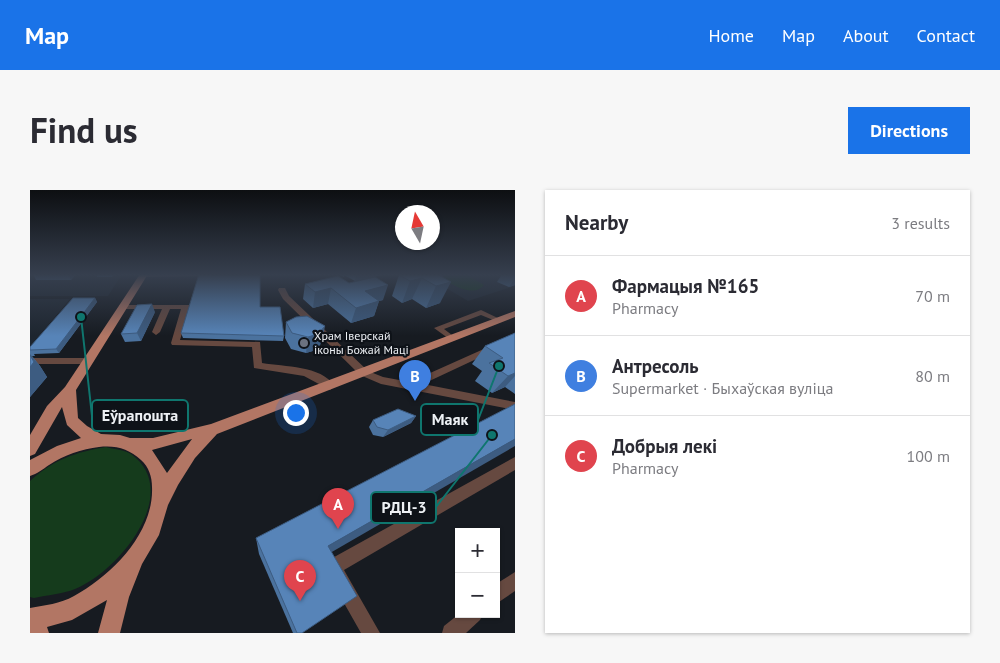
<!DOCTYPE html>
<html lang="en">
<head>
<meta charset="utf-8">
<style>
	:root { --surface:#fff; --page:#f7f7f7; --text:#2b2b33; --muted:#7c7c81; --line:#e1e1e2; --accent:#1a73e8 }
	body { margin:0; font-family:"PT Sans",sans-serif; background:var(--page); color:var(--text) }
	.controls { position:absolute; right:15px; bottom:15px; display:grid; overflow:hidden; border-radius:0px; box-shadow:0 1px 4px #0004 }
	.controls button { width:45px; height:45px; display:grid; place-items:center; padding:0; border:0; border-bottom:1px solid var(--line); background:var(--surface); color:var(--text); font:25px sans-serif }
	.compass { position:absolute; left:365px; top:15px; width:45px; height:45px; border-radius:50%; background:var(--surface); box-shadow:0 1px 4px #0004; rotate:351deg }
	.you { position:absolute; left:265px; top:222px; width:18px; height:18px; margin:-12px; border:4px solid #fff; border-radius:50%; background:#1a73e8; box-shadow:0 0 0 8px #1a73e833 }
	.badge { display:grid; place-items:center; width:32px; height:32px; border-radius:50%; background:var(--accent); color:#fff; font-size:16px; font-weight:700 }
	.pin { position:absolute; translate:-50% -41px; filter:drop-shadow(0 1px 2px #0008) }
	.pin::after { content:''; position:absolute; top:26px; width:18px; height:15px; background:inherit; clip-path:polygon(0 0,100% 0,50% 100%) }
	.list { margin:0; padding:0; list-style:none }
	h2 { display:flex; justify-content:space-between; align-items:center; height:65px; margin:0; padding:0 20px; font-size:21px }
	h2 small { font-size:16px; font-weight:400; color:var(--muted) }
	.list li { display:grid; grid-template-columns:32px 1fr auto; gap:15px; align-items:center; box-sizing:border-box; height:80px; padding:0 20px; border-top:1px solid var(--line) }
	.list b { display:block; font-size:19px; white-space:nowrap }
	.list p { margin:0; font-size:16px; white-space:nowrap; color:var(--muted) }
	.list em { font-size:16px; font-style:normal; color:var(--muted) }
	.map { position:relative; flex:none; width:485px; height:443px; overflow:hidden; border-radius:0px }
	header { display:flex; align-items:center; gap:30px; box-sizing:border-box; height:70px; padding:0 25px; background:var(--accent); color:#fff }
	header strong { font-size:24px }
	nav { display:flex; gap:28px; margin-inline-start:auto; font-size:18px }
	.intro { display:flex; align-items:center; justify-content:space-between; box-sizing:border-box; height:120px; padding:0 30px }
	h1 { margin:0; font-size:35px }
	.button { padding:12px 22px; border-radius:0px; background:var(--accent); color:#fff; font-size:18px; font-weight:700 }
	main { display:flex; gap:30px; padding:0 30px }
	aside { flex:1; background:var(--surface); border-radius:0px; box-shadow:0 1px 4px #0004 }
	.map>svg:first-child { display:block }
	.built { fill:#1d252f }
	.green { fill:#153b1c }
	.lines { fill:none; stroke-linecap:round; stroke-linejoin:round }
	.minor { fill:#664940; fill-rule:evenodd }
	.major { fill:#b27664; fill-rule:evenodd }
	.wall { fill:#4b729e }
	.shaded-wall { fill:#3d5c81 }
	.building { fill:#5784b8; stroke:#3d5c81 }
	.worship-dot { fill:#6b7280; stroke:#0e1218; stroke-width:2 }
	.labels { text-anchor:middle; stroke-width:4.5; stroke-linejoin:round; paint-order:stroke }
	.far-poi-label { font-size:12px; fill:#edf0f4; stroke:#0e1218; text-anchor:start }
	.leader { fill:none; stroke:#0f766e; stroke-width:2 }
	.callout-dot { fill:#0f766e; stroke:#0e1218; stroke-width:2 }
	.callout { fill:#0e1218; stroke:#0f766e; stroke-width:2 }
	.callout-label { font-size:16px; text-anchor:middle; font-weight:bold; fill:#edf0f4 }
</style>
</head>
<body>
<header>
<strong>Map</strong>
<nav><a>Home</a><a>Map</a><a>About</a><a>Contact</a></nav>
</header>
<div class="intro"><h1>Find us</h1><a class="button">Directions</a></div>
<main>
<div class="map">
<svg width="485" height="443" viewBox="0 0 485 443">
	<rect width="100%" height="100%" fill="#171b21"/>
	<!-- built -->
	<g class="built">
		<path d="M0 84H92L78 106H0Z"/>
		<path d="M392 84H485V96L438 111Z"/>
		<path d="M0 109H40L0 157Z"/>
	</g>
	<!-- green -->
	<g class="green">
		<path d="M405 84H435L454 95C442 110 417 91 405 84Z"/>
		<path d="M76 257C83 259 95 260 101 264 154 302 88 382 45 399 33 404 17 405 4 408L0 407V291C23 270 46 262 76 257Z"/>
	</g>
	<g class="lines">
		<!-- minor -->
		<g class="minor">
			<path d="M111 84H177L174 86 114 87Z"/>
			<path d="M249 98H255L259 106 338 181 353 187 380 192 485 145V151L393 194 485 212V220L351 194 330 185 253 109 248 100Z"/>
			<path d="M89 115H159L160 117 150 150 230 152 232 173C255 177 290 175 305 196L300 200 274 186 224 178 222 157 142 155 141 153 151 119H140L130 142 126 145 122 142 132 119H89Z"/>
			<path d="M451 120 472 130 468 132 451 125 414 139 426 148 422 151 404 138Z"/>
			<path d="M0 168H57L62 171 57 174H0Z"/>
			<path d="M485 267V280L314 380 350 443H331L297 383 295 377 297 371Z"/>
			<path d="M485 382V401L466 414V394Z"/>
			<path d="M429 424H453L450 430 436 443H412L414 436Z"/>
		</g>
		<!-- major -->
		<path class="major" d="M110 84H118L46 200 48 228 57 236 71 244 90 245 100 248H123L181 234 485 121V127L187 244 165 268 148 295 138 315 129 345 112 374 99 407 90 443H68L77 410 42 430 17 437 19 443H0V418C15 415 30 414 44 406 82 385 124 343 122 297 122 287 119 277 111 270 99 259 86 255 69 257 52 259 34 265 19 275 13 279 7 284 0 286V270L27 256 51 248 37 235 32 217 5 264 0 266V245L17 216 35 197ZM162 249 137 283 122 260Z"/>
	</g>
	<!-- wall -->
	<g class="wall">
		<path d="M3 84H46L41 90H6Z"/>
		<path d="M66 84H85L82 87H67Z"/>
		<path d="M309 84H356L325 91 314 85V87Z"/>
		<path d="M472 84H485V95L479 97 467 92Z"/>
		<path d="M185 85 230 117 254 146 253 151 153 148 151 143Z"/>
		<path d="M369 85 413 87 410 113 396 118 382 109 372 113 362 106Z"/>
		<path d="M319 93 353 110 349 111 344 126 321 133 298 114 283 118 273 109 275 94Z"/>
		<path d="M65 108 67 112 29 163 4 164 5 166H2L10 176 17 187 0 207V157Z"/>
		<path d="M125 122 111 151 95 152 91 144Z"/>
		<path d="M256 132 292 152 286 160 276 163 261 159 255 148Z"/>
		<path d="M485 143V204L475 197 462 203 445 191 452 181 442 174 455 156Z"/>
		<path d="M386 226 381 233 353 247 343 245 339 237 343 230Z"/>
		<path d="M226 348 302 362 272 443H263L229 364Z"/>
	</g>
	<!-- shaded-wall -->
	<g class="shaded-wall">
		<path d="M38 84H46L41 90Z"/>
		<path d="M326 84H356L325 91Z"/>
		<path d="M406 84H414L409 95 421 92 410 113 396 118 406 96Z"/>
		<path d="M392 88 382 109 372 113 380 91Z"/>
		<path d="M485 88V95L479 97Z"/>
		<path d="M358 95 353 110 349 111 344 126 321 133 326 118 335 101Z"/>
		<path d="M301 98 298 114 283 118 285 102Z"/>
		<path d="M65 108 67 112 29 163 26 159Z"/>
		<path d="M122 114 125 122 111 151 107 143Z"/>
		<path d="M295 136 292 152 286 160 276 163 278 147Z"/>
		<path d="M0 164 10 176 17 187 0 207Z"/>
		<path d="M485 183V186L475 197 462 203 478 186Z"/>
		<path d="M386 226 381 233 353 247 358 240Z"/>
		<path d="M485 249V256L288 370 298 356Z"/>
	</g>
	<!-- building -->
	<g class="building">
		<path d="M169 84H183V85H230V117H250L254 146 151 143Z"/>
		<path d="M371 84H407L421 92 406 96 392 88 380 91 369 85Z"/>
		<path d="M308 86 319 93 345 87 358 95 335 101 349 111 326 118 301 98 285 102 275 94Z"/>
		<path d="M43 108H65L26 159 0 160V157Z"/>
		<path d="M122 114 107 143 91 144 107 115Z"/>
		<path d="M277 126 295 136 288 144 278 147 262 143 256 132 266 127Z"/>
		<path d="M485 143V183L478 186 459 173 473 168 455 156Z"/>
		<path d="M0 165 4 172 0 177Z"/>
		<path d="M485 214V249L298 356 327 406 272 443H267L226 348Z"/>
		<path d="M368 219 386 226 358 240 347 237 343 230Z"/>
	</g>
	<!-- sky -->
	<linearGradient id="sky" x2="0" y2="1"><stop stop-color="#0d0f12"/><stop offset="0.58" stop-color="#363f4e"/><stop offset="1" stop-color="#363f4e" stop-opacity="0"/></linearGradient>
	<rect width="485" height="146" fill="url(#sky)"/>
	<!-- markers -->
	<circle class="worship-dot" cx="274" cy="153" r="5"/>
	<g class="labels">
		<!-- far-poi labels -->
		<g class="far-poi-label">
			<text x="284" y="150">Храм Іверскай<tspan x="284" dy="14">іконы Божай Маці</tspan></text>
		</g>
	</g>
	<!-- callouts -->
	<path class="leader" d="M51 127L62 226M469 176L448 230M462 245L406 317"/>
	<g class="callout-dot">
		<circle cx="51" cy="127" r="5"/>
		<circle cx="469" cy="176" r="5"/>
		<circle cx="462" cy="245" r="5"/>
	</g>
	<g class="callout">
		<rect x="62" y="210" width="96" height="31" rx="5"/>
		<rect x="391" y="214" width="57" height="31" rx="5"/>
		<rect x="341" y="302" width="65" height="31" rx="5"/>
	</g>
	<g class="callout-label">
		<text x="110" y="231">Еўрапошта</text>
		<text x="420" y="235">Маяк</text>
		<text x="374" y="323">РДЦ-3</text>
	</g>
</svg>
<div class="controls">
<button>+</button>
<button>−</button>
</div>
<svg class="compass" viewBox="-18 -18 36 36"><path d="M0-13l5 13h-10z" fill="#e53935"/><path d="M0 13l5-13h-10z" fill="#7c7c81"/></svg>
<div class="you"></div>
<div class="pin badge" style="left:308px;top:339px;background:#e0444e">A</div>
<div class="pin badge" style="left:385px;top:211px;background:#3f7fe0">B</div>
<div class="pin badge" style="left:270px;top:411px;background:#e0444e">C</div>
</div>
<aside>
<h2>Nearby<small>3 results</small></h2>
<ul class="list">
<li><span class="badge" style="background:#e0444e">A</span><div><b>Фармацыя №165</b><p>Pharmacy</p></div><em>70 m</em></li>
<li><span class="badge" style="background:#3f7fe0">B</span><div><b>Антресоль</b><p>Supermarket · Быхаўская вуліца</p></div><em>80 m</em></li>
<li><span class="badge" style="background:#e0444e">C</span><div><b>Добрыя лекі</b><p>Pharmacy</p></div><em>100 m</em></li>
</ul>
</aside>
</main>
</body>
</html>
